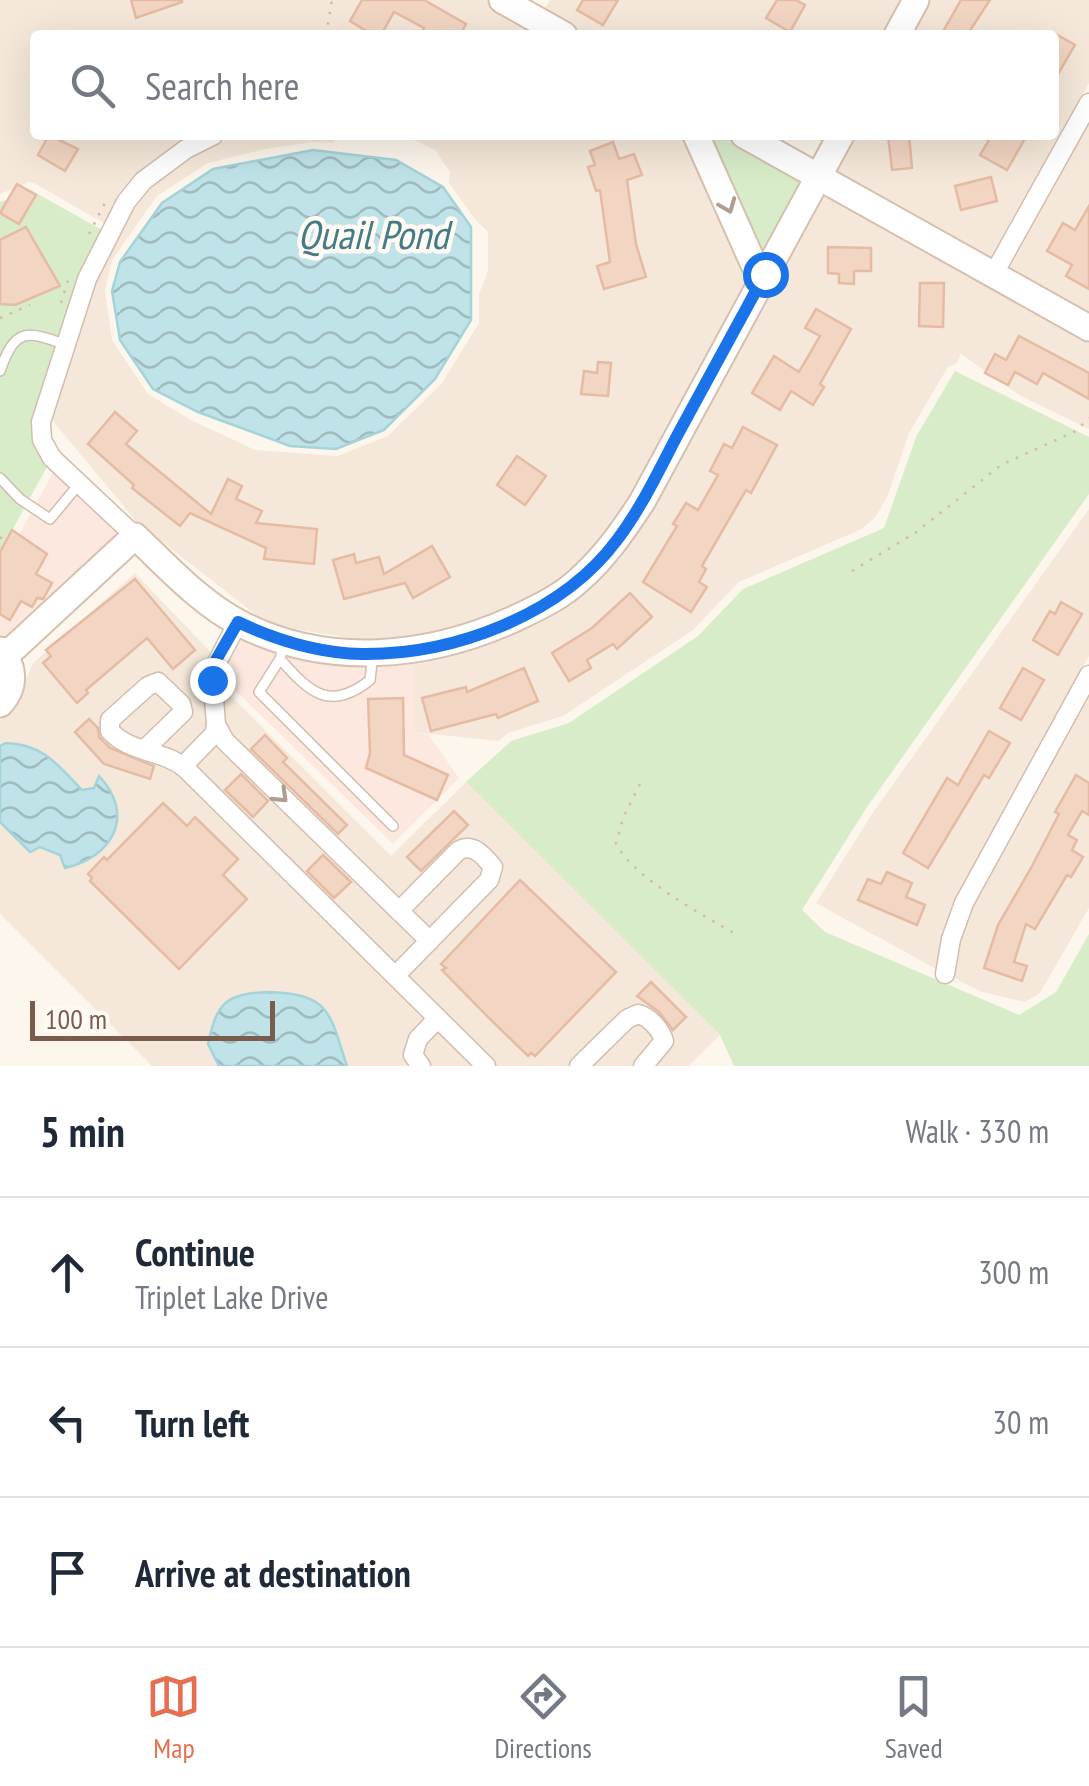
<!DOCTYPE html>
<html lang="en">
<head>
<meta charset="utf-8">
<style>
	:root { --surface:#fff; --page:#f6f6f7; --text:#1f2937; --muted:#747a83; --line:#e0e1e3; --accent:#e76f51 }
	body { margin:0; font-family:"PT Sans Narrow",sans-serif; background:var(--page); color:var(--text) }
	.scale { position:absolute; left:30px; bottom:25px; width:245px; box-sizing:border-box; padding-left:10px; border:5px solid #7a5c4d; border-top:0; font-size:28px; line-height:35px; white-space:nowrap; color:#7a5c4d; -webkit-text-stroke:8px #fffaf3; paint-order:stroke }
	.stop { position:absolute; width:30px; height:30px; margin:-22px; border:8px solid #1a73e8; border-radius:50%; background:#fff }
	.stop.end { background:#1a73e8; border-color:#fff; box-shadow:0 2px 10px #0008 }
	.list { margin:0; padding:0; list-style:none }
	h2 { display:flex; justify-content:space-between; align-items:center; height:130px; margin:0; padding:0 40px; font-size:42px }
	h2 small { font-size:32px; font-weight:400; color:var(--muted) }
	.list li { display:grid; grid-template-columns:65px 1fr auto; gap:30px; align-items:center; box-sizing:border-box; height:150px; padding:0 40px; border-top:2px solid var(--line) }
	.list b { display:block; font-size:38px; white-space:nowrap }
	.list p { margin:0; font-size:32px; white-space:nowrap; color:var(--muted) }
	.list em { font-size:32px; font-style:normal; color:var(--muted) }
	.icon { flex:none; width:55px; height:55px; fill:none; stroke:currentColor; stroke-width:2; stroke-linecap:round; stroke-linejoin:round }
	.map { position:relative; flex:none; width:1089px; height:1066px; overflow:hidden }
	.search { position:absolute; background:var(--surface); box-shadow:0 10px 40px #0002; left:30px; right:30px; top:30px; height:110px; display:flex; align-items:center; gap:25px; box-sizing:border-box; padding:0 35px; border-radius:10px; color:var(--muted); font-size:38px }
	.sheet { height:580px; background:var(--surface) }
	nav { display:flex; justify-content:space-around; align-items:center; box-sizing:border-box; height:140px; border-top:2px solid var(--line); background:var(--surface); font-size:28px; color:var(--muted) }
	nav a { display:grid; justify-items:center; gap:5px }
	nav .on { color:var(--accent) }
	.map>svg:first-child { display:block }
	.residential { fill:#f5e8da }
	.commercial { fill:#fde8e0 }
	.green { fill:#d8ecc9 }
	.water { fill:url(#water-waves); stroke:#a5d3da; stroke-width:2.5 }
	.building { fill:#f3d5c3; stroke:#e6bba3; stroke-width:2.5 }
	.lines { fill:none; stroke-linecap:round; stroke-linejoin:round }
	.lane-casing { stroke:#d1beb0; stroke-width:12 }
	.street-casing { stroke:#d1beb0; stroke-width:21 }
	.secondary-casing { stroke:#d6c0b0; stroke-width:29 }
	.path { stroke:#d9b8a5; stroke-width:2.5; stroke-dasharray:2.5 8; stroke-linecap:butt }
	.lane { stroke:#fff; stroke-width:9 }
	.street { stroke:#fff; stroke-width:18 }
	.secondary { stroke:#fff; stroke-width:25 }
	.oneway { stroke:#af9d94 }
	.route { stroke:#1a73e8; stroke-width:12 }
	.labels { text-anchor:middle; stroke-width:9; stroke-linejoin:round; paint-order:stroke }
	.water-label { font-size:40px; font-style:italic; fill:#437c86; stroke:#fffaf3 }
</style>
</head>
<body>
<div class="map">
<svg width="1089" height="1066" viewBox="0 0 1089 1066">
	<defs>
		<pattern id="water-waves" width="16" height="10" patternUnits="userSpaceOnUse" patternTransform="scale(2.5)"><rect width="16" height="10" fill="#bfe3e8"/><path d="M0 5q4-4 8 0t8 0" fill="none" stroke="#a0bbbe"/></pattern>
	</defs>
	<rect width="100%" height="100%" fill="#fdf6ec"/>
	<!-- residential -->
	<g class="residential">
		<path d="M0 0H485L548 35H35V135H194L136 174 118 196 104 223 34 183 29 182 0 194Z"/>
		<path d="M550 0H906L886 35H582L542 13Z"/>
		<path d="M927 0H1089V83L989 263 830 173 852 135H1054V35H908Z"/>
		<path d="M1089 122V318L1005 272Z"/>
		<path d="M235 135H337L333 143 313 142 265 149 208 163 157 196 112 260 105 291 112 340 148 394 191 420 255 450 337 456 388 436 442 383 479 323V294L488 271V232L474 218 449 183 450 172 435 150 405 135H686L753 275 633 498 608 536 571 575 535 600 477 626 387 644 269 625 137 522 52 420 96 283 134 207 150 188 192 157Z"/>
		<path d="M822 188 1089 337V429L1021 396 961 354 956 364 948 367 909 433 888 495 876 516 862 529 739 582 693 630 563 716 508 733 498 741 414 732V659L584 588Z"/>
		<path d="M1089 509V656L955 899 942 935 936 969 816 903 874 811Z"/>
		<path d="M135 573 228 670 224 683 227 692 391 856 466 782 720 1035 689 1066H152L0 914V718L19 696 33 663Z"/>
		<path d="M1089 695V908L1040 993 1025 1002 982 992 954 978 960 942 972 907Z"/>
	</g>
	<!-- commercial -->
	<g class="commercial">
		<path d="M54 471 122 535 8 641 0 640V569Z"/>
		<path d="M242 634 414 659V732L428 734 459 778 393 844 233 688 236 670 228 659Z"/>
	</g>
	<!-- green -->
	<g class="green">
		<path d="M707 135H724L803 179 760 258Z"/>
		<path d="M31 190 109 234 41 422 52 458 0 552V202Z"/>
		<path d="M955 371 1089 437V494L867 807 802 910 825 932 1019 1015 1056 992 1089 934V1066H734L720 1035 466 782 511 741 569 723 698 636 743 589 884 528 916 437Z"/>
	</g>
	<!-- water -->
	<g class="water">
		<path d="M313 150 396 160 443 187 471 227V320L435 379 384 430 336 449 290 446 198 412 153 389 120 340 112 291 120 262 162 203 213 169Z"/>
		<path d="M6 743C43 744 58 765 82 790L94 788 99 776C136 815 113 857 65 868L60 855 40 847 30 852 0 822V746Z"/>
		<path d="M268 992C331 994 329 1012 347 1066H219L208 1044C217 1002 226 994 268 992Z"/>
	</g>
	<!-- building -->
	<g class="building">
		<path d="M131 0H182V2L136 18Z"/>
		<path d="M362 0H424L466 24 460 35H420L424 28 394 12 381 35H373L350 21Z"/>
		<path d="M583 0H618L603 25 577 10Z"/>
		<path d="M777 0H796L805 5 790 32 766 18Z"/>
		<path d="M961 0H990L967 35H941Z"/>
		<path d="M1054 33 1075 45 1054 81Z"/>
		<path d="M49 135 78 149 65 171 38 155Z"/>
		<path d="M888 135H909L912 168 892 170Z"/>
		<path d="M992 135H1027L1007 170 980 155Z"/>
		<path d="M613 142 619 159 634 154 642 175 627 180 636 244 646 277 604 289 597 266 610 262 600 190 596 191 588 167 595 165 590 151Z"/>
		<path d="M991 177 997 201 961 210 955 186Z"/>
		<path d="M17 184 36 195 19 224 0 213Z"/>
		<path d="M1089 206V289L1066 276 1072 265 1047 251 1063 223 1075 230Z"/>
		<path d="M26 227 60 286 15 305 0 304V240Z"/>
		<path d="M828 247 871 248V271H854V284L839 283V274L828 273Z"/>
		<path d="M920 283H944L943 327 919 326Z"/>
		<path d="M816 309 851 329 820 384 824 387 813 405 791 391 780 410 752 393 774 356 799 372 820 336 805 328Z"/>
		<path d="M1019 336 1089 373V399L1043 373 1037 384 1015 372 1008 385 985 373 995 354 1006 360Z"/>
		<path d="M598 362 611 363 608 396 581 394 584 371 597 373Z"/>
		<path d="M115 412 137 431 126 444 211 514 228 479 242 486 236 499 262 511 256 523 317 529 314 564 264 559 266 548 190 513 180 526 132 488 134 485 88 444Z"/>
		<path d="M743 427 777 445 751 493 746 490 702 566 706 569 699 582 707 587 691 612 643 582 677 526 673 524 686 503 698 510 718 475 710 471 724 444 732 448Z"/>
		<path d="M517 456 546 476 525 505 497 485Z"/>
		<path d="M12 530 47 554 36 574 52 583 43 599 37 598 32 607 21 601 10 620 0 614V552Z"/>
		<path d="M432 546 450 577 413 598 405 583 344 599 333 560 354 554 356 563 379 557 384 574Z"/>
		<path d="M135 579 195 650 173 669 147 638 86 690 88 693 77 703 43 663 51 656 46 650Z"/>
		<path d="M630 593 652 617 617 649 613 644 587 660 591 668 569 681 552 653 592 628Z"/>
		<path d="M1061 602 1082 614 1058 655 1033 640 1050 611 1055 614Z"/>
		<path d="M524 668 538 701 498 718 496 714 431 731 422 698 466 687 467 692Z"/>
		<path d="M1023 668 1044 680 1021 720 1000 708Z"/>
		<path d="M403 698 404 755 448 775 437 800 366 768 370 753 368 699Z"/>
		<path d="M89 719 98 728 99 737 110 748 154 766 150 779 104 764 75 732Z"/>
		<path d="M989 731 1010 743 989 778 984 775 928 868 903 853 947 778 958 785Z"/>
		<path d="M265 735 287 758 283 762 347 825 338 834 251 749Z"/>
		<path d="M241 774 268 801 253 817 225 790Z"/>
		<path d="M1076 775 1089 783V815L1082 811 1068 835 1077 840 1072 850 1083 857 1071 877 1067 875 1035 929 1026 924 1014 962 1027 966 1022 981 984 968 998 925 1031 868 1059 814 1055 812Z"/>
		<path d="M163 803 187 826 195 817 238 859 223 875 247 899 179 969 90 881 92 878 88 874 104 857 107 860Z"/>
		<path d="M454 811 468 825 421 871 407 857Z"/>
		<path d="M323 855 351 882 334 898 307 871Z"/>
		<path d="M887 872 912 883 906 897 925 905 917 925 858 900 868 879 881 884Z"/>
		<path d="M520 880 616 972 535 1056 531 1053 528 1056 489 1018 442 970 446 968 441 964Z"/>
		<path d="M651 982 686 1017 673 1030 659 1012 637 996Z"/>
	</g>
	<g class="lines">
		<defs>
			<g id="lane">
				<path d="M0 371C15 328 26 330 66 345"/>
				<path d="M0 478 20 499 50 519 79 484"/>
				<path d="M284 642 280 659 259 692 393 826"/>
				<path d="M280 659C310 693 330 712 370 680L373 653"/>
			</g>
			<g id="street">
				<path d="M993 275 1089 103"/>
				<path d="M135 536 52 458 42 440 41 422 87 279 126 202 143 181 186 149 214 135"/>
				<path d="M216 725 225 741 399 911"/>
				<path d="M144 750 183 712 181 704 158 682 148 686 110 720V731C130 753 163 750 185 768L486 1066"/>
				<path d="M183 766 214 734 216 725 212 672 238 622"/>
				<path d="M945 974 951 939 964 903 1089 675"/>
				<path d="M395 976 489 880 493 867C484 856 473 842 458 851L399 911 430 941"/>
				<path d="M421 1066 413 1055 418 1039 438 1018"/>
				<path d="M579 1066 627 1019 638 1014C650 1017 661 1030 664 1041L643 1066"/>
			</g>
			<g id="secondary">
				<path d="M502 0 564 35"/>
				<path d="M897 35 916 0"/>
				<path d="M696 135 754 265 765 274"/>
				<path d="M744 135 1089 328"/>
				<path d="M0 650C15 667 16 687 0 704"/>
				<path d="M3 653 14 648 135 536C168 567 200 603 241 624 328 668 428 658 514 619 537 608 561 597 579 580 605 557 623 531 642 502L841 135"/>
			</g>
		</defs>
		<!-- lane casing -->
		<use href="#lane" class="lane-casing"/>
		<!-- street casing -->
		<use href="#street" class="street-casing"/>
		<!-- secondary casing -->
		<use href="#secondary" class="secondary-casing"/>
		<!-- path -->
		<g class="path">
			<path d="M326 35 332 0"/>
			<path d="M89 234 106 201"/>
			<path d="M61 303 69 277"/>
			<path d="M0 318 30 305"/>
			<path d="M0 537 6 542"/>
			<path d="M852 571 915 533 1001 465 1076 431 1089 418"/>
			<path d="M640 784 623 818 616 844C636 880 700 913 737 935"/>
		</g>
		<!-- lane -->
		<use href="#lane" class="lane"/>
		<!-- street -->
		<use href="#street" class="street"/>
		<!-- secondary -->
		<use href="#secondary" class="secondary"/>
	</g>
	<!-- one-way arrows -->
	<defs><path id="oneway-chevron" d="M-2-3.5L2.5 0L-2 3.5" fill="none" stroke-width="1.6" stroke-linecap="round" stroke-linejoin="round" transform="scale(2.5)"/></defs>
	<g class="oneway">
		<use href="#oneway-chevron" transform="translate(728 206) rotate(68)"/>
		<use href="#oneway-chevron" transform="translate(281 796) rotate(44)"/>
	</g>
	<g class="lines">
		<!-- route -->
		<path class="route" d="M212 680 216 660 238 622C276 640 320 653 362 654 454 655 561 615 617 540 642 507 659 470 678 434 707 381 736 327 765 274"/>
	</g>
	<g class="labels">
		<!-- water labels -->
		<g class="water-label">
			<text x="373" y="249">Quail Pond</text>
		</g>
	</g>
</svg>
<div class="scale">100 m</div>
<div class="stop" style="left:765px;top:274px"></div>
<div class="stop end" style="left:212px;top:680px"></div>
<div class="search"><svg class="icon" aria-label="search" viewBox="0 0 24 24"><circle cx="10" cy="10" r="6"/><path d="M15 15l6 6"/></svg>Search here</div>
</div>
<section class="sheet">
<h2>5 min<small>Walk · 330 m</small></h2>
<ul class="list">
<li><svg class="icon" aria-label="ahead" viewBox="0 0 24 24"><path d="M12 20V5M6 11l6-6 6 6"/></svg><div><b>Continue</b><p>Triplet Lake Drive</p></div><em>300 m</em></li>
<li><svg class="icon" aria-label="left" viewBox="0 0 24 24"><path d="M17 20v-9H6M10 6l-5 5 5 5"/></svg><div><b>Turn left</b></div><em>30 m</em></li>
<li><svg class="icon" aria-label="arrive" viewBox="0 0 24 24"><path d="M6 21V4h12l-3 4 3 4H6"/></svg><div><b>Arrive at destination</b></div></li>
</ul>
</section>
<nav>
<a class="on"><svg class="icon" aria-label="map" viewBox="0 0 24 24"><path d="M3 6l6-2 6 2 6-2v14l-6 2-6-2-6 2zM9 4v14M15 6v14"/></svg>Map</a>
<a><svg class="icon" aria-label="directions" viewBox="0 0 24 24"><path d="M12 3l9 9-9 9-9-9zM9 14v-3h6M13 9l2 2-2 2"/></svg>Directions</a>
<a><svg class="icon" aria-label="saved" viewBox="0 0 24 24"><path d="M7 4h10v16l-5-4-5 4z"/></svg>Saved</a>
</nav>
</body>
</html>
